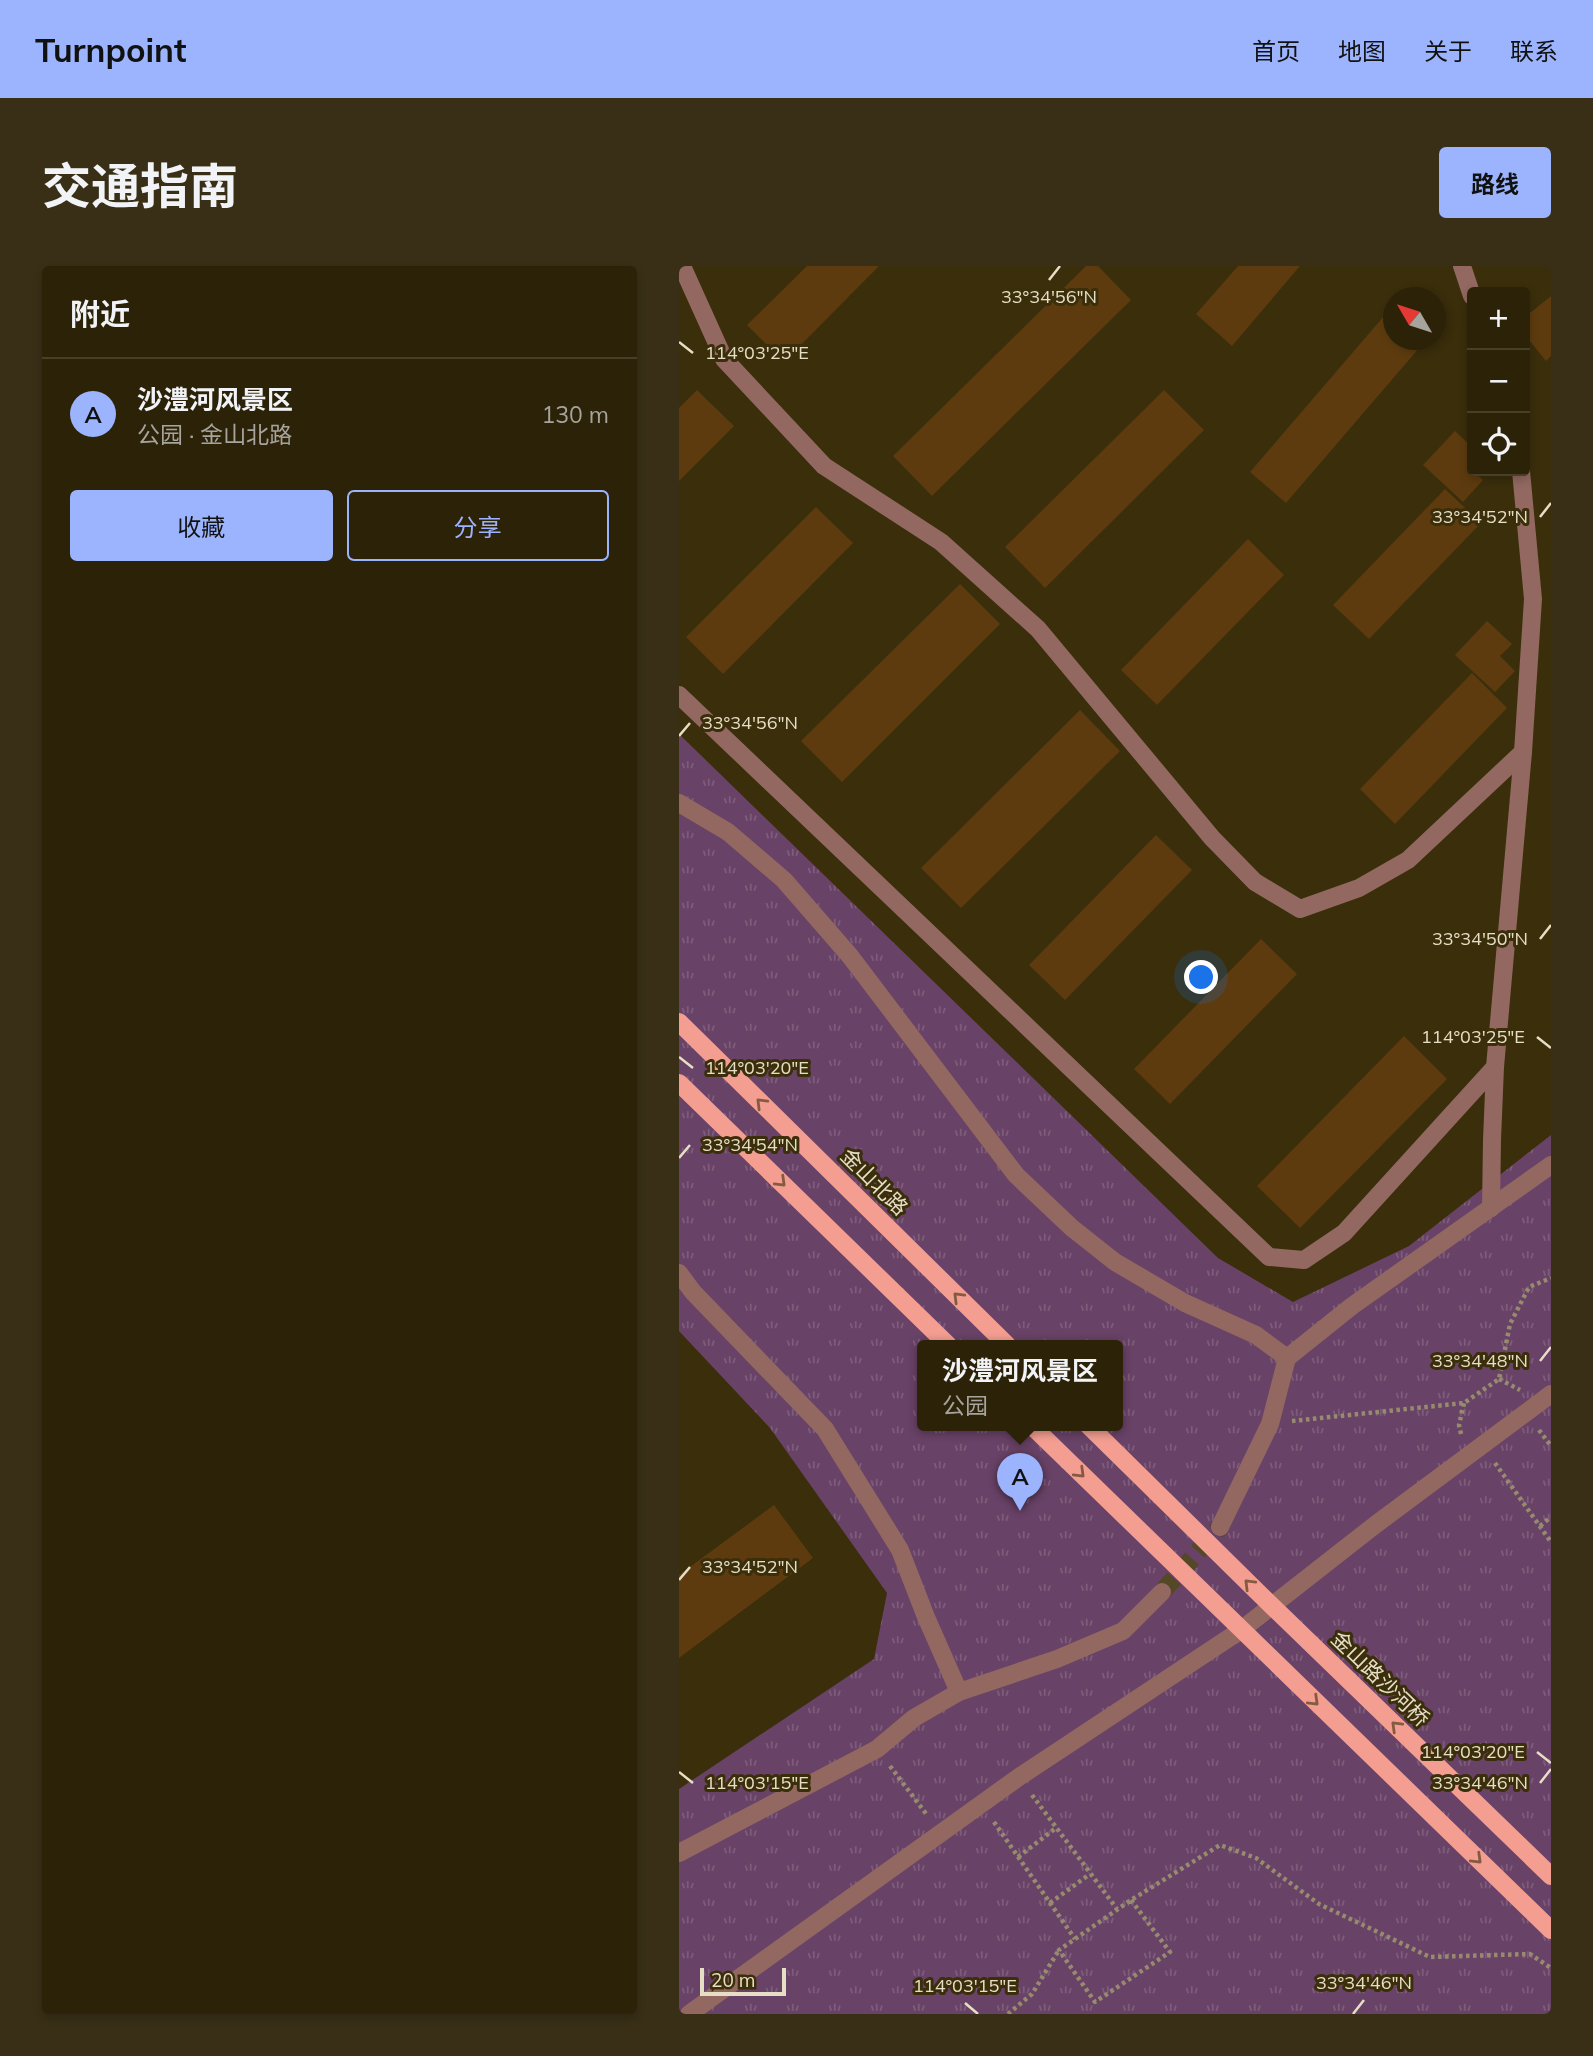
<!DOCTYPE html>
<html lang="zh">
<head>
<meta charset="utf-8">
<style>
	:root { --surface:#2c2208; --page:#382f16; --text:#f1f3f6; --muted:#a6a49c; --line:#483f29; --accent:#9bb4fd }
	body { margin:0; font-family:Mulish,"Noto Sans SC",sans-serif; background:var(--page); color:var(--text) }
	.controls { position:absolute; right:21px; top:21px; display:grid; overflow:hidden; border-radius:7px; box-shadow:0 4px 10px #0003 }
	.controls button { width:63px; height:63px; display:grid; place-items:center; padding:0; border:0; border-bottom:2px solid var(--line); background:var(--surface); color:var(--text); font:35px sans-serif }
	.compass { position:absolute; left:704px; top:21px; width:63px; height:63px; border-radius:50%; background:var(--surface); box-shadow:0 4px 10px #0003; rotate:309deg }
	.scale { position:absolute; left:21px; bottom:18px; width:86px; box-sizing:border-box; padding-left:7px; border:4px solid #e7dec6; border-top:0; font-size:19px; line-height:24px; white-space:nowrap; color:#e7dec6; -webkit-text-stroke:5px #3a2e0b; paint-order:stroke }
	.you { position:absolute; left:523px; top:712px; width:24px; height:24px; margin:-18px; border:5px solid #fff; border-radius:50%; background:#1a73e8; box-shadow:0 0 0 10px #1a73e833 }
	.badge { display:grid; place-items:center; width:46px; height:46px; border-radius:50%; background:var(--accent); color:#111; font-size:23px; font-weight:700 }
	.pin { position:absolute; translate:-50% -58px; filter:drop-shadow(0 2px 4px #0008) }
	.pin::after { content:''; position:absolute; top:37px; width:24px; height:21px; background:inherit; clip-path:polygon(0 0,100% 0,50% 100%) }
	.popup { position:absolute; left:238px; top:1074px; width:206px; height:91px; box-sizing:border-box; display:grid; place-content:center; border-radius:7px; background:var(--surface); filter:drop-shadow(0 2px 5px #0005); font-size:23px; white-space:nowrap; color:var(--muted) }
	.popup b { font-size:26px; color:var(--text) }
	.popup::after { content:''; position:absolute; left:50%; top:100%; margin-left:-14px; border:14px solid transparent; border-top-color:var(--surface) }
	.list { margin:0; padding:0; list-style:none }
	h2 { display:flex; justify-content:space-between; align-items:center; height:91px; margin:0; padding:0 28px; font-size:30px }
	h2 small { font-size:23px; font-weight:400; color:var(--muted) }
	.list li { display:grid; grid-template-columns:46px 1fr auto; gap:21px; align-items:center; box-sizing:border-box; height:112px; padding:0 28px; border-top:2px solid var(--line) }
	.list b { display:block; font-size:26px; white-space:nowrap }
	.list p { margin:0; font-size:23px; white-space:nowrap; color:var(--muted) }
	.list em { font-size:23px; font-style:normal; color:var(--muted) }
	.actions { display:flex; gap:14px; padding:21px 28px }
	.actions a { flex:1; padding:16px 0; border:2px solid var(--accent); border-radius:7px; text-align:center; font-size:24px; color:var(--accent) }
	.actions .main { background:var(--accent); color:#111 }
	.icon { flex:none; width:38px; height:38px; fill:none; stroke:currentColor; stroke-width:2; stroke-linecap:round; stroke-linejoin:round }
	.map { position:relative; flex:none; width:872px; height:1748px; overflow:hidden; border-radius:7px }
	header { display:flex; align-items:center; gap:42px; box-sizing:border-box; height:98px; padding:0 35px; background:var(--accent); color:#111 }
	header strong { font-size:33px }
	nav { display:flex; gap:38px; margin-inline-start:auto; font-size:24px }
	.intro { display:flex; align-items:center; justify-content:space-between; box-sizing:border-box; height:168px; padding:0 42px }
	h1 { margin:0; font-size:49px }
	.button { padding:18px 32px; border-radius:7px; background:var(--accent); color:#111; font-size:24px; font-weight:700 }
	main { display:flex; gap:42px; padding:0 42px }
	aside { flex:1; background:var(--surface); border-radius:7px; box-shadow:0 4px 10px #0003 }
	.map>svg:first-child { display:block }
	.park { fill:url(#park-tufts); fill-rule:evenodd }
	.building { fill:#5d3b0f }
	.lines { fill:none; stroke-linecap:round; stroke-linejoin:round }
	.minor-tunnel { stroke:#544827; stroke-width:18; stroke-dasharray:18 9; stroke-linecap:butt }
	.path { stroke:#968b6e; stroke-width:4.5; stroke-dasharray:3.5 3.5; stroke-linecap:butt }
	.minor { stroke:#926861; stroke-width:18 }
	.major { stroke:#f49e91; stroke-width:18 }
	.oneway { stroke:#845b41 }
	.ticks { fill:none; stroke:#e7dec6; stroke-width:2.5 }
	.labels { text-anchor:middle; stroke-width:6; stroke-linejoin:round; paint-order:stroke }
	.street-label { font-size:21px; fill:#e7dec6; stroke:#3a2e0b }
	.ticks-label { font-size:18px; text-anchor:middle; fill:#e7dec6; stroke:#3a2e0b; stroke-width:6; stroke-linejoin:round; paint-order:stroke }
</style>
</head>
<body>
<header>
<strong>Turnpoint</strong>
<nav><a>首页</a><a>地图</a><a>关于</a><a>联系</a></nav>
</header>
<div class="intro"><h1>交通指南</h1><a class="button">路线</a></div>
<main>
<aside>
<h2>附近<small></small></h2>
<ul class="list">
<li><span class="badge">A</span><div><b>沙澧河风景区</b><p>公园 · 金山北路</p></div><em>130 m</em></li>
</ul>
<div class="actions"><a class="main">收藏</a><a>分享</a></div>
</aside>
<div class="map">
<svg width="872" height="1748" viewBox="0 0 872 1748">
	<defs>
		<pattern id="park-tufts" width="24" height="20" patternUnits="userSpaceOnUse" patternTransform="scale(1.75)"><rect width="24" height="20" fill="#694267"/><path d="M3 7l-1-3M5 7V3M7 7l1-3M15 17l-1-3M17 17v-4M19 17l1-3" fill="none" stroke="#7e5d7b"/></pattern>
	</defs>
	<rect width="100%" height="100%" fill="#3a2e0b"/>
	<!-- park -->
	<path class="park" d="M0 468 539 992 614 1036 730 980 872 869V1748H0V1523L195 1393 208 1327 91 1162 0 1065ZM243 1079H439V1159H243Z"/>
	<!-- building -->
	<g class="building">
		<path d="M128 0H200L105 96 68 59Z"/>
		<path d="M407 0H419L452 34 253 230 214 190Z"/>
		<path d="M559 0H621L553 80 517 48Z"/>
		<path d="M872 30V90L867 95 846 69V51Z"/>
		<path d="M711 43 715 45V74H747L607 237 571 206Z"/>
		<path d="M18 124 55 160 0 215V142Z"/>
		<path d="M485 124 525 164 366 322 326 281Z"/>
		<path d="M776 165 793 181V195L788 200 804 214 784 236 744 199Z"/>
		<path d="M766 223 802 257 690 373 654 339Z"/>
		<path d="M137 241 174 277 44 408 7 371Z"/>
		<path d="M569 273 605 309 478 439 442 404Z"/>
		<path d="M281 318 321 358 163 516 122 475Z"/>
		<path d="M808 355 833 378 821 390 836 405 816 426 776 389Z"/>
		<path d="M793 407 828 442 716 558 681 523Z"/>
		<path d="M401 444 441 485 282 642 242 602Z"/>
		<path d="M477 569 513 604 386 734 350 699Z"/>
		<path d="M582 673 618 708 491 838 455 803Z"/>
		<path d="M725 770 768 813 621 962 578 920Z"/>
		<path d="M95 1239 134 1292 0 1392V1309Z"/>
	</g>
	<g class="lines">
		<!-- minor-tunnel -->
		<path class="minor-tunnel" d="M483 1326 541 1261"/>
		<!-- path -->
		<g class="path">
			<path d="M820 1113 841 1124"/>
			<path d="M613 1155 785 1137 820 1113 831 1058 850 1021 872 1012"/>
			<path d="M860 1164 872 1180"/>
			<path d="M782 1168 780 1159 785 1137"/>
			<path d="M816 1197 872 1276"/>
			<path d="M861 1260 872 1251"/>
			<path d="M211 1500 248 1549"/>
			<path d="M353 1529 438 1643"/>
			<path d="M315 1556 396 1673"/>
			<path d="M339 1591 377 1562"/>
			<path d="M452 1634 491 1686 416 1736 380 1684 452 1634 541 1579 577 1592 640 1638 751 1691 851 1688 872 1702"/>
			<path d="M371 1637 411 1608"/>
			<path d="M329 1748 353 1728 380 1684"/>
		</g>
		<!-- minor -->
		<g class="minor">
			<path d="M3 0 45 93 145 200 262 276 359 363 533 572 576 616 621 643 680 622 729 594 844 486"/>
			<path d="M783 0 793 30"/>
			<path d="M0 429 590 991 625 994 665 967 816 801"/>
			<path d="M0 537 49 566 105 614 171 690 337 909 393 962 436 996 506 1037 577 1069 608 1092 673 1040 872 899"/>
			<path d="M812 942 813 874 816 801 844 486 854 333 842 205"/>
			<path d="M0 1007 14 1026 146 1163 221 1284 247 1351 280 1426"/>
			<path d="M541 1261 591 1158 608 1092"/>
			<path d="M0 1587 198 1483 235 1452 280 1426 378 1393 444 1365 483 1326"/>
			<path d="M10 1748 340 1511 562 1364 696 1259 872 1128"/>
		</g>
		<!-- major -->
		<g class="major">
			<path d="M0 756 328 1079"/>
			<path d="M0 817 269 1079"/>
			<path d="M352 1159 872 1664"/>
			<path d="M409 1159 593 1340 872 1610"/>
		</g>
	</g>
	<!-- one-way arrows -->
	<defs><path id="oneway-chevron" d="M-2-3.5L2.5 0L-2 3.5" fill="none" stroke-width="1.6" stroke-linecap="round" stroke-linejoin="round" transform="scale(1.75)"/></defs>
	<g class="oneway">
		<use href="#oneway-chevron" transform="translate(82 837) rotate(-135)"/>
		<use href="#oneway-chevron" transform="translate(102 916) rotate(44)"/>
		<use href="#oneway-chevron" transform="translate(279 1031) rotate(-135)"/>
		<use href="#oneway-chevron" transform="translate(401 1207) rotate(44)"/>
		<use href="#oneway-chevron" transform="translate(570 1318) rotate(-135)"/>
		<use href="#oneway-chevron" transform="translate(635 1435) rotate(44)"/>
		<use href="#oneway-chevron" transform="translate(717 1460) rotate(-136)"/>
		<use href="#oneway-chevron" transform="translate(798 1593) rotate(44)"/>
	</g>
	<!-- ticks -->
	<path class="ticks" d="M370 14 381 0M0 76 14 87M861 251 872 237M0 470 11 457M861 673 872 659M858 771 872 782M0 791 14 802M0 892 11 879M861 1095 872 1081M0 1314 11 1301M858 1486 872 1497M0 1506 14 1517M861 1517 872 1503M286 1737 299 1748M674 1748 685 1734"/>
	<g class="labels">
		<!-- street labels -->
		<g class="street-label">
			<text transform="translate(195 916) rotate(45)" y="7">金山北路</text>
			<text transform="translate(701 1413) rotate(44)" y="7">金山路沙河桥</text>
		</g>
	</g>
	<g class="ticks-label">
		<text x="370" y="37">33°34'56"N</text>
		<text x="78" y="93">114°03'25"E</text>
		<text x="801" y="257">33°34'52"N</text>
		<text x="71" y="463">33°34'56"N</text>
		<text x="801" y="679">33°34'50"N</text>
		<text x="794" y="777">114°03'25"E</text>
		<text x="78" y="808">114°03'20"E</text>
		<text x="71" y="885">33°34'54"N</text>
		<text x="801" y="1101">33°34'48"N</text>
		<text x="71" y="1307">33°34'52"N</text>
		<text x="794" y="1492">114°03'20"E</text>
		<text x="78" y="1523">114°03'15"E</text>
		<text x="801" y="1523">33°34'46"N</text>
		<text x="685" y="1723">33°34'46"N</text>
		<text x="286" y="1726">114°03'15"E</text>
	</g>
</svg>
<div class="controls">
<button>+</button>
<button>−</button>
<button><svg class="icon" aria-label="locate" viewBox="0 0 24 24"><circle cx="12" cy="12" r="6"/><path d="M12 2v4M12 18v4M2 12h4M18 12h4"/></svg></button>
</div>
<svg class="compass" viewBox="-18 -18 36 36"><path d="M0-13l5 13h-10z" fill="#e53935"/><path d="M0 13l5-13h-10z" fill="#a6a49c"/></svg>
<div class="scale">20 m</div>
<div class="you"></div>
<div class="pin badge" style="left:341px;top:1245px">A</div>
<div class="popup"><b>沙澧河风景区</b>公园</div>
</div>
</main>
</body>
</html>
